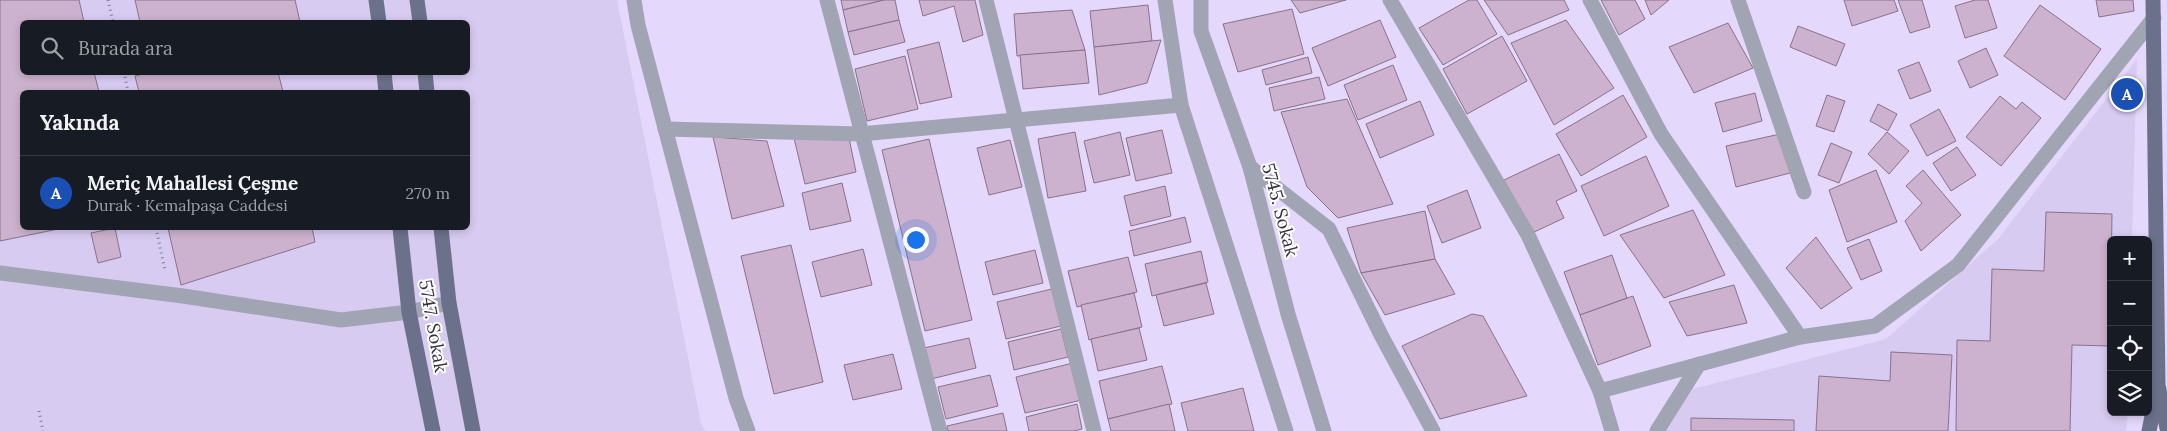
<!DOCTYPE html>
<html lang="tr">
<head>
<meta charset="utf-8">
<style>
	:root { --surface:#171b24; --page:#242831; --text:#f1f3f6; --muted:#9ea1a6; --line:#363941; --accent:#0b8043 }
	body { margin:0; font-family:Lora,serif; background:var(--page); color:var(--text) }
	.controls { position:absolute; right:15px; bottom:15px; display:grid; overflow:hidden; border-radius:8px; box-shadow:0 2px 8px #0003 }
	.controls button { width:45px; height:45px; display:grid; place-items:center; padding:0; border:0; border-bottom:1px solid var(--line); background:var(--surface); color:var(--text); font:25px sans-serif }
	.you { position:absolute; left:915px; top:239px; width:18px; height:18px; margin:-12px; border:4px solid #fff; border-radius:50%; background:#1a73e8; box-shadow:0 0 0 8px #1a73e833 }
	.badge { display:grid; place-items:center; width:32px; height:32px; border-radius:50%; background:var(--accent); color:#fff; font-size:16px; font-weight:700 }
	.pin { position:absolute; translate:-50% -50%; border:2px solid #fff; box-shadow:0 1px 5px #0006 }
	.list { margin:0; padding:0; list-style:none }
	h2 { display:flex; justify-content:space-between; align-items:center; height:65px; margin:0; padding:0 20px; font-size:21px }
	h2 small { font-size:16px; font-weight:400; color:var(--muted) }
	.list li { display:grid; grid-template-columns:32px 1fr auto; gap:15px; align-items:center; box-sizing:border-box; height:75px; padding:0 20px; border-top:1px solid var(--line) }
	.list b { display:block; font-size:19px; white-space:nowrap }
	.list p { margin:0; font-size:16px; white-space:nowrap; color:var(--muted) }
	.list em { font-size:16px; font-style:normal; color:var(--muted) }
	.icon { flex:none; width:28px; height:28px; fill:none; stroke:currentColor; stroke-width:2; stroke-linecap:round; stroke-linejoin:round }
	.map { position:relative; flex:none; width:2167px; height:431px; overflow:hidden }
	.search { position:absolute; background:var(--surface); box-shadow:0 2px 8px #0003; left:20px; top:20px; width:450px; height:55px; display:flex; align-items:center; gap:12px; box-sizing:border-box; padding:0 18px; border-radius:8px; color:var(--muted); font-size:19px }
	.panel { position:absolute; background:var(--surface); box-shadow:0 2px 8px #0003; left:20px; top:90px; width:450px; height:140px; border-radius:8px }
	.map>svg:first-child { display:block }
	.built { fill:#d7cbf2; fill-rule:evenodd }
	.building { fill:#ccb2ce; stroke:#89718a }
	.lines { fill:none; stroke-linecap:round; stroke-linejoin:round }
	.path { stroke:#857e95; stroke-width:3; stroke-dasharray:1 4; stroke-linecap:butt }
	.minor { stroke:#a1a4b2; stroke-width:15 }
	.major { stroke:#6c718b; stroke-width:15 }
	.labels { text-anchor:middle; stroke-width:4; stroke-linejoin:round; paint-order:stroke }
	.street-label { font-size:18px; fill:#35313e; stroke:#fff }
</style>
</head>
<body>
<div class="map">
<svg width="2167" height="431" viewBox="0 0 2167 431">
	<rect width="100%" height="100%" fill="#e4d9fc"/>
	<!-- built -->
	<g class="built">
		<path d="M0 0H617L701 423 705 431H0ZM22 22H468V72H22ZM22 92H468V228H22Z"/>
		<path d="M2137 59 2132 240H2111V412H2128L2126 431H1661L1693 389 1886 339 1998 239Z"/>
	</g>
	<!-- building -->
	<g class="building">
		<path d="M0 0H79L84 22H22V72H94L99 92H22V228H63L0 241Z"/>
		<path d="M135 0H295L300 22H140Z"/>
		<path d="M841 0H884L843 10Z"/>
		<path d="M884 0H895L899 20 848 32 843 10Z"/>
		<path d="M919 0H975L983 35 963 42 954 6 923 16Z"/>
		<path d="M1291 0H1346L1300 13Z"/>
		<path d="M1469 0H1477L1497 34 1443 65 1419 28Z"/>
		<path d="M1484 0H1564L1569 10 1508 35Z"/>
		<path d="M1601 0H1635L1645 19 1619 35Z"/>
		<path d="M1645 0H1669L1651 15Z"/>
		<path d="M1844 0H1894L1898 11 1852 26Z"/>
		<path d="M1898 0H1922L1930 27 1910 33Z"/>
		<path d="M1975 0H1988L1997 28 1965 38 1955 6Z"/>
		<path d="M2096 0H2133L2134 11 2099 17Z"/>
		<path d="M1148 5 1152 41 1094 47 1090 11Z"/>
		<path d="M2040 5 2101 49 2065 100 2004 56Z"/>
		<path d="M1292 9 1304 54 1238 72 1223 24Z"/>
		<path d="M1072 10 1085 50 1017 56 1014 14Z"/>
		<path d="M899 20 905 42 854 55 848 32Z"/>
		<path d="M1380 20 1396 57 1328 86 1312 48Z"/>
		<path d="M1566 20 1614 88 1554 125 1511 43Z"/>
		<path d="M1728 23 1753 68 1694 93 1669 47Z"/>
		<path d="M1798 26 1845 44 1836 66 1790 47Z"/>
		<path d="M1502 36 1527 81 1467 114 1443 69Z"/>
		<path d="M1161 40 1147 83 1099 95 1094 47Z"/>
		<path d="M939 42 952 97 920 104 907 50Z"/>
		<path d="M1986 48 1998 75 1970 88 1958 61Z"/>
		<path d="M1085 50 1089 83 1023 89 1020 55Z"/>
		<path d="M905 56 918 109 867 121 855 69Z"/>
		<path d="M1308 57 1312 73 1266 85 1262 70Z"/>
		<path d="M1919 62 1931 91 1910 99 1898 70Z"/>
		<path d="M1393 65 1407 100 1358 120 1344 85Z"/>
		<path d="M151 72H278L283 92H139L135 76Z"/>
		<path d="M1319 77 1325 99 1274 111 1269 88Z"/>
		<path d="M1755 93 1762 121 1723 132 1715 103Z"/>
		<path d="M1623 95 1647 137 1581 176 1556 134Z"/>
		<path d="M1827 95 1845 101 1834 132 1816 126Z"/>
		<path d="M2000 96 2016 109 2022 102 2041 118 2001 166 1966 137Z"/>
		<path d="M1347 99 1393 204 1338 218 1307 187 1281 112Z"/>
		<path d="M1420 101 1434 135 1380 158 1366 124Z"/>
		<path d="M1878 104 1897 114 1888 131 1870 121Z"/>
		<path d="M1939 109 1956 141 1927 156 1910 125Z"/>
		<path d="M1162 130 1172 173 1136 181 1126 138Z"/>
		<path d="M1075 132 1086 191 1048 198 1038 139Z"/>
		<path d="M1120 132 1130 175 1094 183 1084 141Z"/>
		<path d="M1887 132 1909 151 1889 174 1868 154Z"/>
		<path d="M1780 134 1790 173 1736 187 1726 146Z"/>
		<path d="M713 137 767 141 784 206 732 219Z"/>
		<path d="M794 138H849L856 172 805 184Z"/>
		<path d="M929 139 972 320 925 331 882 150Z"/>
		<path d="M1010 140 1022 187 989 195 977 148Z"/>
		<path d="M1831 143 1852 152 1839 183 1818 175Z"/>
		<path d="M1957 147 1976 175 1951 191 1933 163Z"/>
		<path d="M1559 154 1577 191 1556 201 1564 218 1530 234 1504 180Z"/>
		<path d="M1646 156 1669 206 1604 236 1581 186Z"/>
		<path d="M1876 170 1897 222 1847 242 1829 190Z"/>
		<path d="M1923 170 1961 215 1921 251 1905 221 1922 203 1906 186Z"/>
		<path d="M842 183 851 221 810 230 802 193Z"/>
		<path d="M1165 186 1171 216 1131 226 1124 196Z"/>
		<path d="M1467 190 1481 228 1442 243 1427 206Z"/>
		<path d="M1693 210 1725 275 1664 298 1620 235Z"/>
		<path d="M1425 211 1435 259 1361 273 1347 228Z"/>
		<path d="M2046 212 2112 214 2110 346 2072 345 2070 431H1956L1957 340 1990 341 1992 269 2044 271Z"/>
		<path d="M1185 217 1191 242 1134 256 1129 231Z"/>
		<path d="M115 228 121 257 98 263 91 233Z"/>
		<path d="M168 228H312L315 242 181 285Z"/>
		<path d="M1816 237 1852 288 1821 309 1786 268Z"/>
		<path d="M1869 239 1882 271 1861 280 1847 248Z"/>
		<path d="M791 245 823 382 774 394 741 256Z"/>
		<path d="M863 249 872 285 821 297 812 262Z"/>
		<path d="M1035 250 1043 283 993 295 985 262Z"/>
		<path d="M1201 251 1208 282 1152 296 1145 264Z"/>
		<path d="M1612 255 1627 298 1580 315 1564 272Z"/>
		<path d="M1128 257 1137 292 1077 307 1068 271Z"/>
		<path d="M1435 259 1455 294 1385 315 1361 273Z"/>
		<path d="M1206 283 1214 314 1164 326 1156 295Z"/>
		<path d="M1734 285 1747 323 1687 336 1669 302Z"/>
		<path d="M1052 289 1061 326 1006 339 997 302Z"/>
		<path d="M1134 293 1142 327 1089 340 1081 305Z"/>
		<path d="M1633 296 1651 346 1598 365 1580 315Z"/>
		<path d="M1472 314 1483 316 1527 396 1440 419 1402 346Z"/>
		<path d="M1139 328 1147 360 1098 371 1091 339Z"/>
		<path d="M1061 329 1068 357 1014 370 1008 342Z"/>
		<path d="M969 338 976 368 931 379 924 348Z"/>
		<path d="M1891 352 1952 355 1948 431H1816L1819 376 1890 381Z"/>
		<path d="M893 354 902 389 853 400 844 365Z"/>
		<path d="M1073 363 1082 400 1025 413 1016 377Z"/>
		<path d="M1162 366 1172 404 1108 419 1099 381Z"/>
		<path d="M990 375 998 406 946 419 938 387Z"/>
		<path d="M1243 388 1254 431H1188L1181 403Z"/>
		<path d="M1077 404 1082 429 1074 431H1029L1026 417Z"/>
		<path d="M1169 404 1175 431H1111L1108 419Z"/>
		<path d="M1003 413 1007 431H948L947 426Z"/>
		<path d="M1691 418 1794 420V431H1691Z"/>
	</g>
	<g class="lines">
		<!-- path -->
		<g class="path">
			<path d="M108 0 113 22"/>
			<path d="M124 72 128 92"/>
			<path d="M156 228 165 270"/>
			<path d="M39 411 43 431"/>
		</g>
		<!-- minor -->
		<g class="minor">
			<path d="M634 0 638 25 736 398 748 431"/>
			<path d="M827 0 940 431"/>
			<path d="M986 0 1094 431"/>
			<path d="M1165 0 1181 105 1286 431"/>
			<path d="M1201 0V31L1250 167 1288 314 1324 431"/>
			<path d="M1390 0 1528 235 1600 391 1612 431"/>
			<path d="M1590 0 1661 134 1800 337"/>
			<path d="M1738 0 1804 192"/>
			<path d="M665 129 860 134 1181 105"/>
			<path d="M1250 167 1329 229 1381 335 1433 431"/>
			<path d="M0 273 183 296 341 320 409 312 449 303"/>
			<path d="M1600 391 1800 337 1875 326 1958 265 2154 18"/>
			<path d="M1657 431 1699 364"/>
		</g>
		<!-- major -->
		<g class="major">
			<path d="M376 0 379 22"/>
			<path d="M417 0 420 22"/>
			<path d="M2153 0 2158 385 2167 428"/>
			<path d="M384 72 386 92"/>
			<path d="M425 72 427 92"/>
			<path d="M400 228 409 312 433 431"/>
			<path d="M441 228 449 303 473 431"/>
			<path d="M2149 431 2157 392"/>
		</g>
	</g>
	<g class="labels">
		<!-- street labels -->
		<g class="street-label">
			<text transform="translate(1280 210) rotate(75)" y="6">5745. Sokak</text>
			<text transform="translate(433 326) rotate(80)" y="6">5747. Sokak</text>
		</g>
	</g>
</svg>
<div class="controls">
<button>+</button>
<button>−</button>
<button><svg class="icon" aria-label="locate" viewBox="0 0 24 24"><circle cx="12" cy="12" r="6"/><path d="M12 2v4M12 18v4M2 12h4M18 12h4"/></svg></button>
<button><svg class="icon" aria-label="layers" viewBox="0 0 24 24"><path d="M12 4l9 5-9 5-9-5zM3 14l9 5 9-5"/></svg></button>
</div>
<div class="you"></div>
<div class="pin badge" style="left:2127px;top:94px;background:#1a4fb4">A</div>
<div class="search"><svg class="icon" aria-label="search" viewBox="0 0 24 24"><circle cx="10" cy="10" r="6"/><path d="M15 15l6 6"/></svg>Burada ara</div>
<section class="panel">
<h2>Yakında<small></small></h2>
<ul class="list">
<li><span class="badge" style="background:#1a4fb4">A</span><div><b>Meriç Mahallesi Çeşme</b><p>Durak · Kemalpaşa Caddesi</p></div><em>270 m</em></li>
</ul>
</section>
</div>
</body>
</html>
